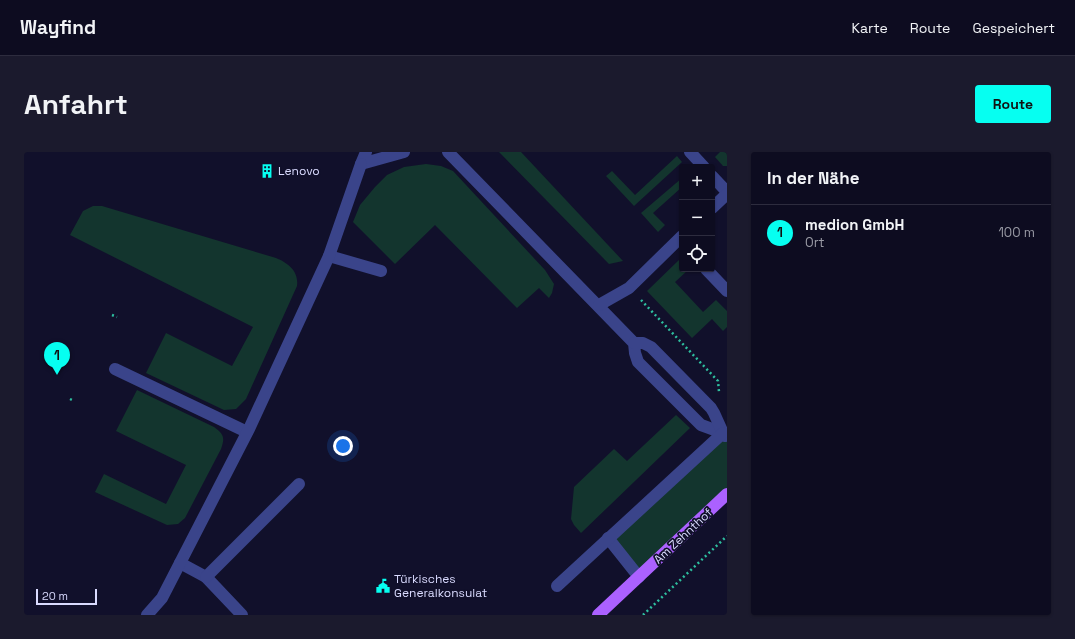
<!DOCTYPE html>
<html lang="de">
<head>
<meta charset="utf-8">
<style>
	:root { --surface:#0d0c20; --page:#1b1a2d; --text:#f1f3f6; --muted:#9a9ba5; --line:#2d2c3e; --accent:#06fff1 }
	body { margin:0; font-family:"Space Grotesk",sans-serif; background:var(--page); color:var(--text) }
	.controls { position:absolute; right:12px; top:12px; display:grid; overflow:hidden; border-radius:4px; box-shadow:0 1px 3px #0004 }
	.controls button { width:36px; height:36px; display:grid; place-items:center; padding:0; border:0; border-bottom:1px solid var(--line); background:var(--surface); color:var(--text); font:20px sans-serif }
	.scale { position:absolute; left:12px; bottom:10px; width:61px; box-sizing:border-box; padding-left:4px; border:2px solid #dadbff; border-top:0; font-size:11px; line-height:14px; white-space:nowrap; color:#dadbff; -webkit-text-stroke:3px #11102b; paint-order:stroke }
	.you { position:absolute; left:319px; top:294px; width:14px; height:14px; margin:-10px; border:3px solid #fff; border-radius:50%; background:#1a73e8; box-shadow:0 0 0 6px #1a73e833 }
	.badge { display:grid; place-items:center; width:26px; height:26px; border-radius:50%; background:var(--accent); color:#111; font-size:13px; font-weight:700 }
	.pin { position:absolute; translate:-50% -33px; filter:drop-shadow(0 1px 2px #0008) }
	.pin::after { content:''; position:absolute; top:21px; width:14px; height:12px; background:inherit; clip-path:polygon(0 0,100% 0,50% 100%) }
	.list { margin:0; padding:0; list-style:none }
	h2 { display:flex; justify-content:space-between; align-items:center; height:52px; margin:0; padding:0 16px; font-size:17px }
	h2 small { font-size:13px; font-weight:400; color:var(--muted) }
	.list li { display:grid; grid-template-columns:26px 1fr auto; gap:12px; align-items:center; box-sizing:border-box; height:56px; padding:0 16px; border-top:1px solid var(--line) }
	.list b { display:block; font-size:15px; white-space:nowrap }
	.list p { margin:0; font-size:13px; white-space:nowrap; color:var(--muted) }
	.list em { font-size:13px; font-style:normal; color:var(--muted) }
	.icon { flex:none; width:22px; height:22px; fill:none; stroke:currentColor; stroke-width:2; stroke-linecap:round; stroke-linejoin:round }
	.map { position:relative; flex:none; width:703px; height:463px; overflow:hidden; border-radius:4px }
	header { display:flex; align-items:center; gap:24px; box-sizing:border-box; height:56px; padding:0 20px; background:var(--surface); border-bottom:1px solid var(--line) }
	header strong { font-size:19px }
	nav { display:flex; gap:22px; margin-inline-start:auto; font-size:14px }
	.intro { display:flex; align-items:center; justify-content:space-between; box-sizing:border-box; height:96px; padding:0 24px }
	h1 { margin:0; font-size:28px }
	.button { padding:10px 18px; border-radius:4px; background:var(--accent); color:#111; font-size:14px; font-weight:700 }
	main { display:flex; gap:24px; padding:0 24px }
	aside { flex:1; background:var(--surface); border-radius:4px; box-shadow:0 1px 3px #0004 }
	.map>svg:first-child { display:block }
	.green { fill:#13352e }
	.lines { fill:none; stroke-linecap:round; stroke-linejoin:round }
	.path { stroke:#2ebf9f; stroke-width:2.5; stroke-dasharray:2 3; stroke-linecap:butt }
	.minor { stroke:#3a448a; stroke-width:12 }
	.major { stroke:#ab61ff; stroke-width:12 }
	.labels { text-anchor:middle; stroke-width:3.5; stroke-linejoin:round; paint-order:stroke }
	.poi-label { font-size:12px; fill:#dadbff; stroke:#11102b; text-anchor:start }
	.street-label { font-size:12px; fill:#dadbff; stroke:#11102b }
</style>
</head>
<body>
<header>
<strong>Wayfind</strong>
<nav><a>Karte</a><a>Route</a><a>Gespeichert</a></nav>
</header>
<div class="intro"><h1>Anfahrt</h1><a class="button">Route</a></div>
<main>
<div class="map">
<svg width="703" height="463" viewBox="0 0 703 463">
	<rect width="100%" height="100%" fill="#11102b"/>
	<!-- green -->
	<g class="green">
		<path d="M475 0H497L599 109 585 112Z"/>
		<path d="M696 0H703V14H699L691 5Z"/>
		<path d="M653 4 658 10 610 54 582 24 588 19 611 43Z"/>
		<path d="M402 12 417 14 429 19 521 118 530 132 528 141 525 146 515 136 493 156 411 73 371 112 329 70 336 53 351 35 363 23 380 15Z"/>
		<path d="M658 26V35L629 61 641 73 634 80 617 61Z"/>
		<path d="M69 54H78L252 106C264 111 275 119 273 134L222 247 212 257 200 258 122 221 142 181 208 214 229 175 46 83 59 59Z"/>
		<path d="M655 108 658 112V117L664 118 651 130 679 160 692 148 703 159V175L699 179 688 167 668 186 623 139Z"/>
		<path d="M113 238 190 275C200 282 201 286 197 297L161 366 154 372 143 373 71 340 80 322 142 352 162 313 92 279Z"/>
		<path d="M652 263 666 276 557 381 550 373 547 367 550 335 590 297 603 309Z"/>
		<path d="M699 285 703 288V337L615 418 589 388Z"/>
	</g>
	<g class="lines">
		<!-- path -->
		<g class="path">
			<path d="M617 148 694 229 695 240"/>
			<path d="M88 163 93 165"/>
			<path d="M46 247 50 249"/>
			<path d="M619 463 703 384"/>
		</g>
		<!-- minor -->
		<g class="minor">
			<path d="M342 0 337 12 380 0"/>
			<path d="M424 0 610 191 611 201 614 210 677 273 699 281"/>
			<path d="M666 0 680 15"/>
			<path d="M688 24 703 40"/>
			<path d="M688 56 703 42"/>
			<path d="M305 104 357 119"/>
			<path d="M682 117 703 139"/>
			<path d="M575 153 605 136 658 84"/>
			<path d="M610 191H619L627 195 687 256 690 261 699 281 701 284"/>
			<path d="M91 217 223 280"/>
			<path d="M584 386 615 425"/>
			<path d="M156 411 182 425 218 463"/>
			<path d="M182 425 275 332"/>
			<path d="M533 434 699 281"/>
			<path d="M123 463 138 446 225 277 305 104 337 12"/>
		</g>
		<!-- major -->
		<path class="major" d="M574 463 703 342"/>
	</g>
	<!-- icons -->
	<defs>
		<symbol id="building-bare" viewBox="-9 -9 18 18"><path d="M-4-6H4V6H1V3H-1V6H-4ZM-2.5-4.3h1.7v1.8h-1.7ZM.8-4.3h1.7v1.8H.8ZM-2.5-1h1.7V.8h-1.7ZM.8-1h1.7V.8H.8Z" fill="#06fff1" stroke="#11102b" stroke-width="2.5" paint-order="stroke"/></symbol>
		<symbol id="civic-bare" viewBox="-9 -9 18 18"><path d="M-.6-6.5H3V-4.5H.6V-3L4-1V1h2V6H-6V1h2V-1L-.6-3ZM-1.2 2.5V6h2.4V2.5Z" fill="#06fff1" stroke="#11102b" stroke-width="2.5" paint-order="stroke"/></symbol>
	</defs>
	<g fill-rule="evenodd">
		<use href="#building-bare" x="233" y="9" width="20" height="20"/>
		<use href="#civic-bare" x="349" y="424" width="20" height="20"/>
	</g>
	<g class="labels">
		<!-- poi labels -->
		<g class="poi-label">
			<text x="254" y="23">Lenovo</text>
			<text x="370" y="431">Türkisches<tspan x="370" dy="14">Generalkonsulat</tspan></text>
		</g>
		<!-- street labels -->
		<g class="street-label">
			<text transform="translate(659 384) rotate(-43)" y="4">Am Zehnthof</text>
		</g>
	</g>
</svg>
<div class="controls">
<button>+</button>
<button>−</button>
<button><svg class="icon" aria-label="locate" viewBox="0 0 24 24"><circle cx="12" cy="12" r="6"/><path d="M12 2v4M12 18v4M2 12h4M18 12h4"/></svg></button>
</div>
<div class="scale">20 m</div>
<div class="you"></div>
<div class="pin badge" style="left:33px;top:223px">1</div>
</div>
<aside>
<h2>In der Nähe<small></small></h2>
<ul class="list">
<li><span class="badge">1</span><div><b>medion GmbH</b><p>Ort</p></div><em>100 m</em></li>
</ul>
</aside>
</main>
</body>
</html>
